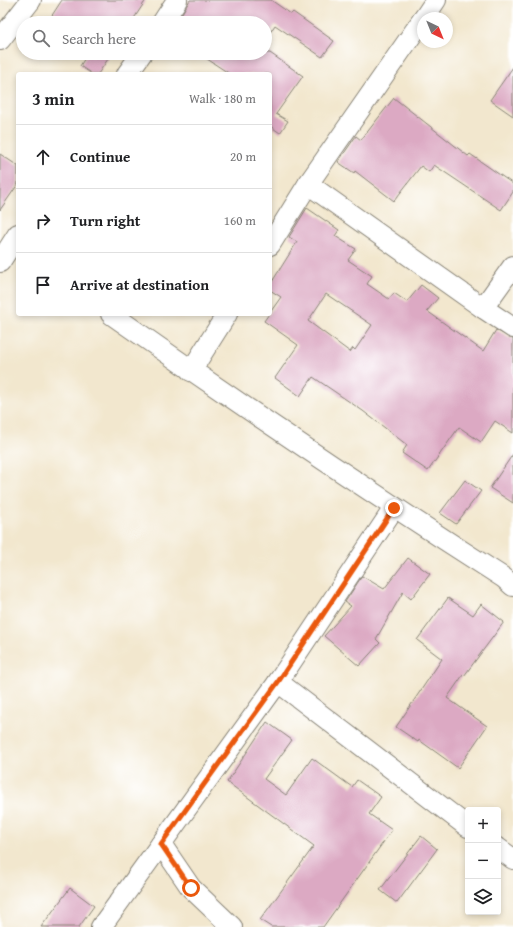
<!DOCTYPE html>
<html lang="en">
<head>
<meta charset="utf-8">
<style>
	:root { --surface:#fff; --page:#f6f6f6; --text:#202124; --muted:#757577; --line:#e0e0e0 }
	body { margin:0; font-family:"Gentium Book Plus",serif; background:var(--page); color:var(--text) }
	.controls { position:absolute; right:12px; bottom:12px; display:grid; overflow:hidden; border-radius:4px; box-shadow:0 2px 6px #0003 }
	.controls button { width:36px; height:36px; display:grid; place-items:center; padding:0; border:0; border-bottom:1px solid var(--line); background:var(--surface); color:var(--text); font:20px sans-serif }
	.compass { position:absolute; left:417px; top:12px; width:36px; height:36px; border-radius:50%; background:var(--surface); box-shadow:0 2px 6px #0003; rotate:137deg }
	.stop { position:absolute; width:12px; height:12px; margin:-9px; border:3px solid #ea580c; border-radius:50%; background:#fff }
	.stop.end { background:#ea580c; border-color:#fff; box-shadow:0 1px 4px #0008 }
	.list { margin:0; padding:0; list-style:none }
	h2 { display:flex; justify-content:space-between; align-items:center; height:52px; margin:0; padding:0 16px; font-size:17px }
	h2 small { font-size:13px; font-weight:400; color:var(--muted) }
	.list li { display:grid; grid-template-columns:26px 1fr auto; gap:12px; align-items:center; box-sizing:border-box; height:64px; padding:0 16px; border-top:1px solid var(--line) }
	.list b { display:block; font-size:15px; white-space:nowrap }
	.list em { font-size:13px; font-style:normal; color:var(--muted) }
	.icon { flex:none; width:22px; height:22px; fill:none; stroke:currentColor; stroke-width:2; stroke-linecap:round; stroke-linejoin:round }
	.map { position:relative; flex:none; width:513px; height:927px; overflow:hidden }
	.search { position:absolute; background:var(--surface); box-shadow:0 2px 6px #0003; left:16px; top:16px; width:256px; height:44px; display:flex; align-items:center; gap:10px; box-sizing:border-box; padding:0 14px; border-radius:22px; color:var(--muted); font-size:15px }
	.panel { position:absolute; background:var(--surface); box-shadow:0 2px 6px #0003; left:16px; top:72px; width:256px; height:244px; border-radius:4px }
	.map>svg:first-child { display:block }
	.building { fill:#dca9c3; fill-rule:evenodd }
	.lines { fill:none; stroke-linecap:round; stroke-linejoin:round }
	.minor-casing { stroke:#878275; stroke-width:22 }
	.minor { stroke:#fff; stroke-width:20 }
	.route { stroke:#ea580c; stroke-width:5 }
</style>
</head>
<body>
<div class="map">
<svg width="513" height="927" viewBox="0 0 513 927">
	<rect width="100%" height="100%" fill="#fff"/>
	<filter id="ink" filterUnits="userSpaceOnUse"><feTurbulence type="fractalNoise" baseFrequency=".025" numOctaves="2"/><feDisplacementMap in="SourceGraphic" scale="8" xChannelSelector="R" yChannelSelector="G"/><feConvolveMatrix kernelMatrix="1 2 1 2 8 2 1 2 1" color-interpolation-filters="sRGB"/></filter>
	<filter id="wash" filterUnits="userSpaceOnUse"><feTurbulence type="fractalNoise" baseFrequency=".012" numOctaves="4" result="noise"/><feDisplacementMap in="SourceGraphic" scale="16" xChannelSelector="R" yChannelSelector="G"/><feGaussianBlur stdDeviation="0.9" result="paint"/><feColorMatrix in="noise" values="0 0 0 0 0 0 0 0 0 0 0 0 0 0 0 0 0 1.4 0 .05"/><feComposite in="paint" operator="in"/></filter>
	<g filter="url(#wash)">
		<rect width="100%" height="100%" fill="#f2e7ce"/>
		<g id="blocks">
			<!-- building -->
			<g class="building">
				<path d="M62 0H146L131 23H47Z"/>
				<path d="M190 0H271L291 14 293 12 334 41 322 57 275 25 265 40V23H176Z"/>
				<path d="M88 53H112L98 74H92L80 66Z"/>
				<path d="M198 53H270L303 76 276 114 288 121 280 133 270 126V74H230Z"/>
				<path d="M513 67V116L490 100Z"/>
				<path d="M394 98 468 156 470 154 513 184V192L501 210 434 165 429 172 421 166 394 201 355 171 354 173 338 162 356 136 361 140Z"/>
				<path d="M0 154 18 166V184L0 210Z"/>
				<path d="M307 208 339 230 335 236 356 249 348 260 372 276 367 284 389 299 394 293 407 302 421 285 438 298 427 311 483 351 496 330 513 339V433L495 421 481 442 459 427 428 471 402 453 407 445 363 411 313 377 300 396 275 378 298 345 264 321 281 297 270 290V285L297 242 289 237ZM326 294 372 325 355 350 353 348 350 352 308 321Z"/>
				<path d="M513 454V503L490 488Z"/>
				<path d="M465 480 481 491 456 524 440 513Z"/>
				<path d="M408 558 430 574 411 599 403 592 376 639 380 643 359 666 324 636 351 606 345 602 362 576 384 589Z"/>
				<path d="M448 598 473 615 481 604 504 622 464 676 463 675 447 698 487 726 458 768 419 740 418 742 396 727 442 659 417 640Z"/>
				<path d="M267 722 292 740 264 779 286 795 312 758 352 787 357 780 381 797 369 814 392 830 323 927H271L260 920 314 846 227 782Z"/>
				<path d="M421 836 437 849 397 903 380 890Z"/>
				<path d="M70 888 94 906 79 927H41Z"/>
			</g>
		</g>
	</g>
	<g filter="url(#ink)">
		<use href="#blocks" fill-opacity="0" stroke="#878275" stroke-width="1"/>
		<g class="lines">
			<defs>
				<g id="minor">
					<path d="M424 18 436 0"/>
					<path d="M162 23 177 0"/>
					<path d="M0 40 31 0"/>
					<path d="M127 74 142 53"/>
					<path d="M308 184 483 308 513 266"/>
					<path d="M270 245 308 184 423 19"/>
					<path d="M0 262 18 234"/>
					<path d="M483 308 513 328"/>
					<path d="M111 314C240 405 371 493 504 578L513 586"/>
					<path d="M191 371 227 314"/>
					<path d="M278 682 468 827"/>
					<path d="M161 844 191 888 232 927"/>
					<path d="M498 848 513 859"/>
					<path d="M101 927 278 682 394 508"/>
				</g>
			</defs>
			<!-- minor casing -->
			<use href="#minor" class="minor-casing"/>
			<!-- minor -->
			<use href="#minor" class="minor"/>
		</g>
	</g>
	<g class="lines" filter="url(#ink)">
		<!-- route -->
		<path class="route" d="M191 888 161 844 278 682 394 508"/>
	</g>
</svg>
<div class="controls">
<button>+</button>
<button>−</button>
<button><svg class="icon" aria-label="layers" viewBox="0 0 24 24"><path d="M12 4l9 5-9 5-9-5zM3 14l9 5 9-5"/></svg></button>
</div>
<svg class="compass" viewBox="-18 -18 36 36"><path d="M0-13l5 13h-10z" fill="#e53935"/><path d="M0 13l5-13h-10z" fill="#757577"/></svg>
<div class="stop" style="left:191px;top:888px"></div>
<div class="stop end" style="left:394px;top:508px"></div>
<div class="search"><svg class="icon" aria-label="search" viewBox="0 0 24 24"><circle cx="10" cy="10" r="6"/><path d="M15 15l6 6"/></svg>Search here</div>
<section class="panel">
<h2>3 min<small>Walk · 180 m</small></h2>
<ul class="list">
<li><svg class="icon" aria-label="ahead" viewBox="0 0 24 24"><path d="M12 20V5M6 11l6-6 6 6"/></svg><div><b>Continue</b></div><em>20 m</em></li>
<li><svg class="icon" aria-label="right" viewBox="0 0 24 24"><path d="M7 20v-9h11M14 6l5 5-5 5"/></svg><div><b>Turn right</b></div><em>160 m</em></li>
<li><svg class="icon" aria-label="arrive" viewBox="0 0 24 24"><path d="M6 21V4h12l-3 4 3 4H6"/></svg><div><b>Arrive at destination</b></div></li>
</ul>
</section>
</div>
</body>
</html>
